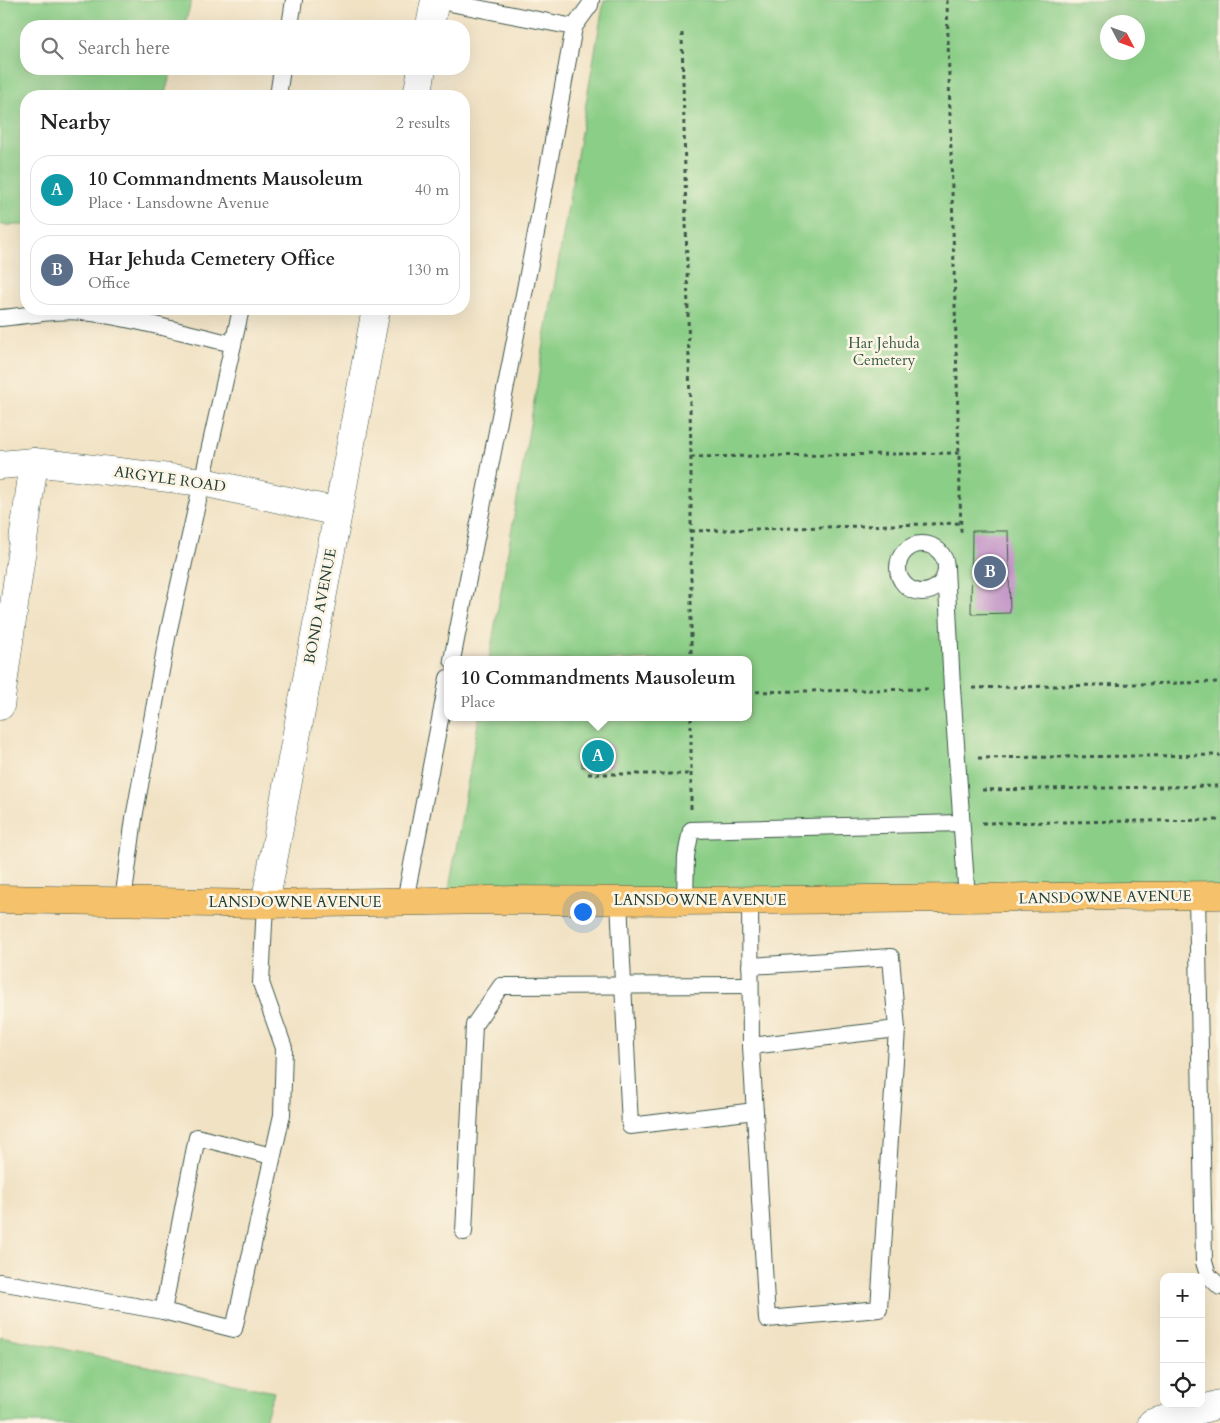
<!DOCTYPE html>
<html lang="en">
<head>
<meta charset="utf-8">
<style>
	:root { --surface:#fff; --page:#f2f2f2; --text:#222; --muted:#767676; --line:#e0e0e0; --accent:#b5179e }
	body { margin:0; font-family:Cardo,serif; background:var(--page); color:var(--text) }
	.controls { position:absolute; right:15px; bottom:15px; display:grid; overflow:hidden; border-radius:10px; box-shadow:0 5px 20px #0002 }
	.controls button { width:45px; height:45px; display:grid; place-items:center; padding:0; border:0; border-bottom:1px solid var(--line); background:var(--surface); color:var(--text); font:25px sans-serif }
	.compass { position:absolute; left:1100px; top:15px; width:45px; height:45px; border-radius:50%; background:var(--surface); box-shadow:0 5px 20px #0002; rotate:131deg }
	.you { position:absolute; left:582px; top:911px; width:18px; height:18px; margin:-12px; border:4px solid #fff; border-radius:50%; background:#1a73e8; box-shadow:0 0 0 8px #1a73e833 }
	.badge { display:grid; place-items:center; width:32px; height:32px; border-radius:50%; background:var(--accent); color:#fff; font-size:16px; font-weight:700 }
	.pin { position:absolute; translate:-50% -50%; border:2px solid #fff; box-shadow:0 1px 5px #0006 }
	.popup { position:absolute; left:444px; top:656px; width:308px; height:65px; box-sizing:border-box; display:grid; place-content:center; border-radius:10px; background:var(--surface); filter:drop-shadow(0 1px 4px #0005); font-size:16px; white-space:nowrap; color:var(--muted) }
	.popup b { font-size:19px; color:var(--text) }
	.popup::after { content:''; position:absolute; left:50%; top:100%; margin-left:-10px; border:10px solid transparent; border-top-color:var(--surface) }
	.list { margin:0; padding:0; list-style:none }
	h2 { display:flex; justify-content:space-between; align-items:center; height:65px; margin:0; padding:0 20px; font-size:21px }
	h2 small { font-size:16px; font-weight:400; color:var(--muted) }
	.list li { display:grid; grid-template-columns:32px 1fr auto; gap:15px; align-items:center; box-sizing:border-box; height:70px; margin:0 10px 10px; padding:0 10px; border:1px solid var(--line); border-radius:20px }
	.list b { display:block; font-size:19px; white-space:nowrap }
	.list p { margin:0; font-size:16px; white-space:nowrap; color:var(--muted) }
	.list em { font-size:16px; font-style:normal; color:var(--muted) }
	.icon { flex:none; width:28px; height:28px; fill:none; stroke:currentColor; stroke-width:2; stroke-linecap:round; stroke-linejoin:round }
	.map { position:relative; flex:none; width:1220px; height:1423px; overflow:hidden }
	.search { position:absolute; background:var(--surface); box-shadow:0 5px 20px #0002; left:20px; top:20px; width:450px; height:55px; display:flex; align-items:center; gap:12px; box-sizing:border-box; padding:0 18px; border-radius:20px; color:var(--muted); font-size:19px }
	.panel { position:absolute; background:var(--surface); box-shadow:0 5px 20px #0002; left:20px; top:90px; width:450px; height:225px; border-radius:20px }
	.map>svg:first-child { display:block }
	.green { fill:#8bce87; stroke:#55865e; fill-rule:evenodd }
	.building { fill:#c498c8 }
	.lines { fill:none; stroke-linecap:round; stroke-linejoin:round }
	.lane-casing { stroke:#3e564a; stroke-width:18 }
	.street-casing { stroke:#3e564a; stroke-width:29 }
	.primary-casing { stroke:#3e564a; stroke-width:29 }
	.path { stroke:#3e564a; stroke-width:3; stroke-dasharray:4 4; stroke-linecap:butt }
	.lane { stroke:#fff; stroke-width:16 }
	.street { stroke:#fff; stroke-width:28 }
	.primary { stroke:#f5c16b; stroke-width:28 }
	.labels { text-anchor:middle; stroke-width:5; stroke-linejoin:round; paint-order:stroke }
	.park-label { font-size:15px; fill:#355a45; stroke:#fcf5e5 }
	.street-label { font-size:15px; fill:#1f3d34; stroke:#fcf5e5 }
</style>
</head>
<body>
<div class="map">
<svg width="1220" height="1423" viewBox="0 0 1220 1423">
	<rect width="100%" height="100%" fill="#fcf5e5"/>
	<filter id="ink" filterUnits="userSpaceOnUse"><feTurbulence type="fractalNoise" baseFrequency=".02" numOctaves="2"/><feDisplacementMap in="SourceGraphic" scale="10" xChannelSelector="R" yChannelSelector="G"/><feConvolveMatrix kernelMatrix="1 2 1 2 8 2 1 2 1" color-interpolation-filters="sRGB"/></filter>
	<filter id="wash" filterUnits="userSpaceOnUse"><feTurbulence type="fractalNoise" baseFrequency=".0096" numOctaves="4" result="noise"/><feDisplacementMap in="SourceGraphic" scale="20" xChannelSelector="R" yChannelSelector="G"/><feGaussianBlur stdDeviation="1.12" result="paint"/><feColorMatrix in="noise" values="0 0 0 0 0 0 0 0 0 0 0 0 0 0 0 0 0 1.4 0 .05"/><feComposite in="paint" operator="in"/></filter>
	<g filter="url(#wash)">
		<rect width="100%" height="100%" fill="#f1e2c4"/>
		<!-- green -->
		<g class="green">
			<path d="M0 0H192L184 26H26V69H172L164 96H26V225H0Z"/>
			<path d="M604 0H1220V894L447 901 479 717H748V660H489ZM1108 22H1138V52H1108Z"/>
			<path d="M0 1336 274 1392 264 1423H0Z"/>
		</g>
		<g id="blocks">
			<!-- building -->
			<g class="building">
				<path d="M972 531H1008L1010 613 971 614Z"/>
				<path d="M613 745V766L582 767V746Z"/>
			</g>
		</g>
	</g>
	<g filter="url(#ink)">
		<use href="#blocks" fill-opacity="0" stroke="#3e564a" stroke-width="1"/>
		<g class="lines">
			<defs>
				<g id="lane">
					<path d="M435 0 574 27 537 228 452 660"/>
					<path d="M290 26 294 0"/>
					<path d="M574 27 590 5 591 0"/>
					<path d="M278 96 282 69"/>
					<path d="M0 318C28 316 56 309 84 312 134 318 184 333 233 344"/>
					<circle cx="922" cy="568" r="24"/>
					<path d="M946 568 952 688 967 899"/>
					<path d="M1197 895 1204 1262 1208 1275 1220 1287"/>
					<path d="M750 900 751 1046 767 1319 879 1309 897 1029"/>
					<path d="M123 901 134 818 167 638 241 309"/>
					<path d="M405 901 448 678"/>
					<path d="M619 901 630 1126 755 1111"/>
					<path d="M685 901 686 856 691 830 961 823"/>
					<path d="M750 966 891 957 897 1029 751 1046"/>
					<path d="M464 1232 474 1025 501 986 750 985"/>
					<path d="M0 1282 163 1311 234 1329 282 1115 284 1048 261 983 265 904"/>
					<path d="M163 1311 197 1137 272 1156"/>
				</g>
				<g id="street">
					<path d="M430 26 435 0"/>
					<path d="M417 96 422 69"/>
					<path d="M0 465 34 462 203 482 338 512"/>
					<path d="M0 706 34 462"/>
					<path d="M265 904 376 309"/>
					<path d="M1152 1423 1220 1404"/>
				</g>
				<path id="primary" d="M0 899 265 904 491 900 685 901 1220 895"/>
			</defs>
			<!-- lane casing -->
			<use href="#lane" class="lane-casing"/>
			<!-- street casing -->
			<use href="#street" class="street-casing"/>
			<!-- primary casing -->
			<use href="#primary" class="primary-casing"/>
			<!-- path -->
			<g class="path">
				<path d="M947 0 961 532"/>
				<path d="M682 33 691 454V660"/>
				<path d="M691 457 959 453"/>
				<path d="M691 531 961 523"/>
				<path d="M973 688 1220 682"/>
				<path d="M748 692 929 689"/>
				<path d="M978 758 1220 755"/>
				<path d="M588 774H691"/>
				<path d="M982 790 1220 786"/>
				<path d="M691 809V717"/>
				<path d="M982 823 1220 820"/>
			</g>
			<!-- lane -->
			<use href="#lane" class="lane"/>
			<!-- street -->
			<use href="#street" class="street"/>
			<!-- primary -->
			<use href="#primary" class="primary"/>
		</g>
	</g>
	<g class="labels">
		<!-- park labels -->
		<g class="park-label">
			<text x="884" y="348">Har Jehuda<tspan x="884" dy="17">Cemetery</tspan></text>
		</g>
		<!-- street labels -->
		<g class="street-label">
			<text transform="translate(170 479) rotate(8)" y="5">ARGYLE ROAD</text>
			<text transform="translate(320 606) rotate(-79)" y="5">BOND AVENUE</text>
			<text transform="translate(1105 897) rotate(-1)" y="5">LANSDOWNE AVENUE</text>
			<text x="700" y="905">LANSDOWNE AVENUE</text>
			<text x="295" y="907">LANSDOWNE AVENUE</text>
		</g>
	</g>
</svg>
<div class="controls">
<button>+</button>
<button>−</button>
<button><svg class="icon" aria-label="locate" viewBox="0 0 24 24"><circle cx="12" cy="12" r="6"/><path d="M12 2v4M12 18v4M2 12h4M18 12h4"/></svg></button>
</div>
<svg class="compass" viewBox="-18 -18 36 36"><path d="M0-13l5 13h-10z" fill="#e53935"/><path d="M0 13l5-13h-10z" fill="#767676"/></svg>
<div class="you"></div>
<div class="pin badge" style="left:598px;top:756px;background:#0f9aa8">A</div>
<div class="popup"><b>10 Commandments Mausoleum</b>Place</div>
<div class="pin badge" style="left:990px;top:572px;background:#5c6f8a">B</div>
<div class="search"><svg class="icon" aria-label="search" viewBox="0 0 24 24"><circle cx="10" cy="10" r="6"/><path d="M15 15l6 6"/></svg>Search here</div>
<section class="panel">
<h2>Nearby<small>2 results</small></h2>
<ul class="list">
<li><span class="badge" style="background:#0f9aa8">A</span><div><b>10 Commandments Mausoleum</b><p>Place · Lansdowne Avenue</p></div><em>40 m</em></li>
<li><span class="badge" style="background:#5c6f8a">B</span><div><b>Har Jehuda Cemetery Office</b><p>Office</p></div><em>130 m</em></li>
</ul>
</section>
</div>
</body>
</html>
